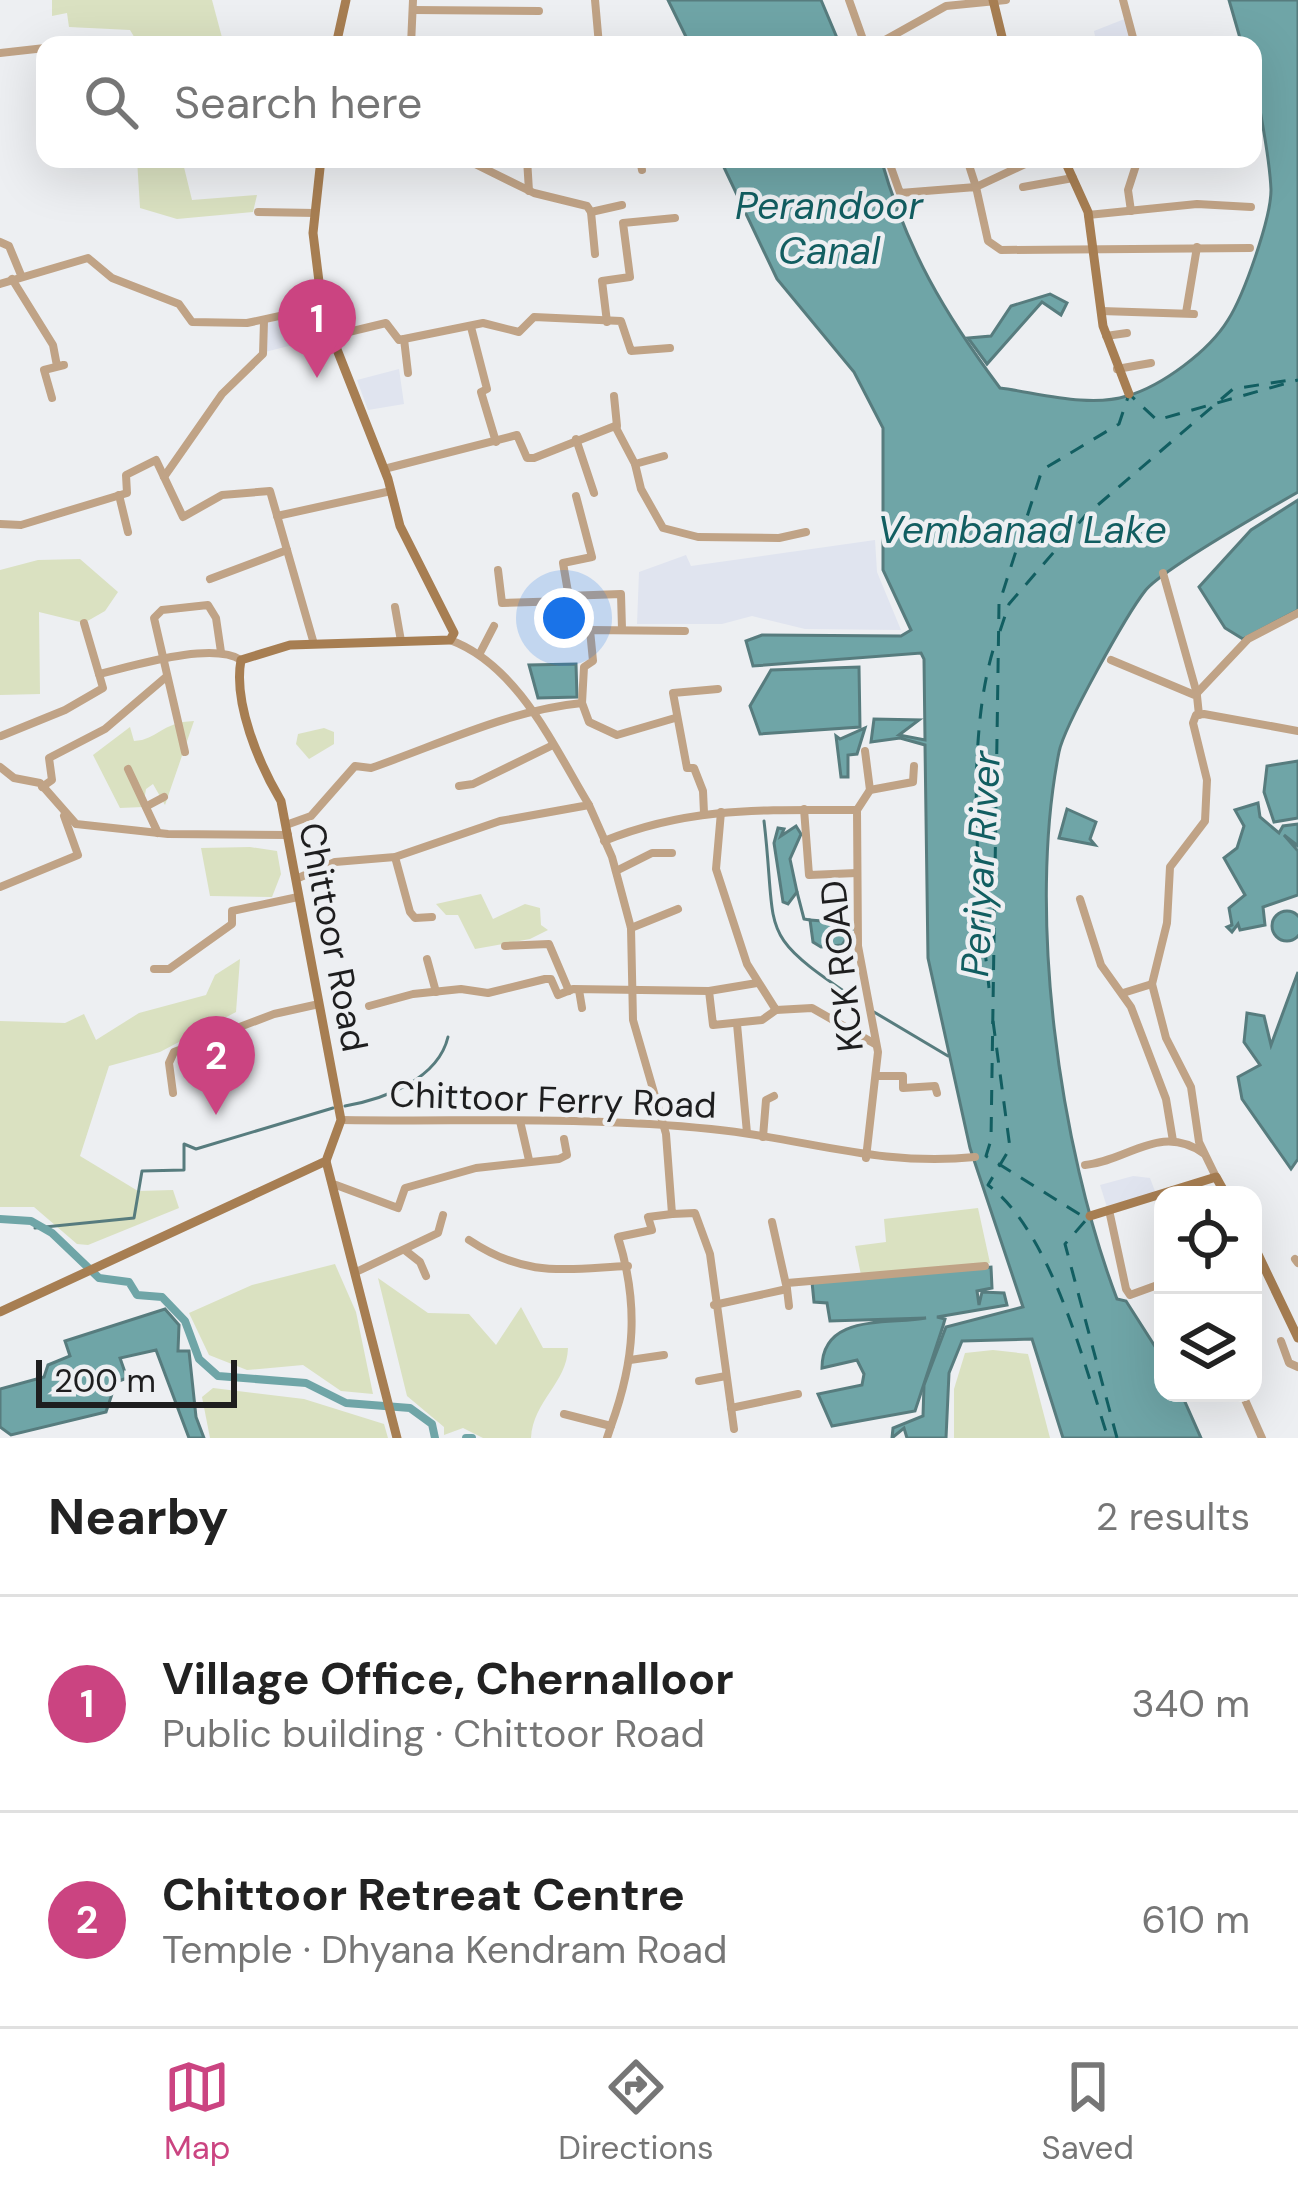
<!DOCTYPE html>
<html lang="en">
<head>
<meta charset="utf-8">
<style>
	:root { --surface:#fff; --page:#f2f2f2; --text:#222; --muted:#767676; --line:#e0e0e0; --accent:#cb4481 }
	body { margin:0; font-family:"DM Sans",sans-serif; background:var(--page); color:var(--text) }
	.controls { position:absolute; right:36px; bottom:36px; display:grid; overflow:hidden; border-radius:24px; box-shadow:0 12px 48px #0002 }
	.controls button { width:108px; height:108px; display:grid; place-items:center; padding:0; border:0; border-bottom:3px solid var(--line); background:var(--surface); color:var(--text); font:60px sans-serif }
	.scale { position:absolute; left:36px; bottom:30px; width:201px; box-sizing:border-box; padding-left:12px; border:6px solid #1e1e1f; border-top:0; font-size:33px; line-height:42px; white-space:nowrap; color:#1e1e1f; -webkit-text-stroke:9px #edeff2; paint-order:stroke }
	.you { position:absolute; left:564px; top:618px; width:42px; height:42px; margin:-30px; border:9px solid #fff; border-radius:50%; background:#1a73e8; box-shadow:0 0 0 18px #1a73e833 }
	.badge { display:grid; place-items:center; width:78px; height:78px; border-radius:50%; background:var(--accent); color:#fff; font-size:39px; font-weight:700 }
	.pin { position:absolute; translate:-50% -99px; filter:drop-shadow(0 3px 6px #0008) }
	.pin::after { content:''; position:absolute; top:63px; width:42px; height:36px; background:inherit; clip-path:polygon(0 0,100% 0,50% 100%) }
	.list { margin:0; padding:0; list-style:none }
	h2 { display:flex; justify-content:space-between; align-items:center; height:156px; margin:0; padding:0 48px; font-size:51px }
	h2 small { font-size:39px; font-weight:400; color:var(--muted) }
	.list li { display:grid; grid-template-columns:78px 1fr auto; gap:36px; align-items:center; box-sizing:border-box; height:216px; padding:0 48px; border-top:3px solid var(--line) }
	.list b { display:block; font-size:45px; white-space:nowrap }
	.list p { margin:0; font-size:39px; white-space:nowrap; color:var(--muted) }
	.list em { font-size:39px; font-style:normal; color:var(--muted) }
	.icon { flex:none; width:66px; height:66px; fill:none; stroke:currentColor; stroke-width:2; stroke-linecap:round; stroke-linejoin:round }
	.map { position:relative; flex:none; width:1298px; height:1438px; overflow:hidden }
	.search { position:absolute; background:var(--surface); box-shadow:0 12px 48px #0002; left:36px; right:36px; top:36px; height:132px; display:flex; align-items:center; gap:30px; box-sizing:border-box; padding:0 42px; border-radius:24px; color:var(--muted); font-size:45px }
	.sheet { height:588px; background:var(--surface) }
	nav { display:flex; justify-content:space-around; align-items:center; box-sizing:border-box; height:168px; border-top:3px solid var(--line); background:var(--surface); font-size:33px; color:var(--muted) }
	nav a { display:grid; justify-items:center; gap:6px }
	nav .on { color:var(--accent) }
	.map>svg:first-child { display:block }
	.built { fill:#e0e4ef }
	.green { fill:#dae1c1 }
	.water { fill:#6fa5a7; stroke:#577c7e; stroke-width:3 }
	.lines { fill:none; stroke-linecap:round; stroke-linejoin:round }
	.stream { stroke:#577c7e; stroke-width:3 }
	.canal { stroke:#6fa5a7; stroke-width:8 }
	.ferry { stroke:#125e61; stroke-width:3; stroke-dasharray:15 12; stroke-linecap:butt }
	.street { stroke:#c0a386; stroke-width:8 }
	.secondary { stroke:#a77e52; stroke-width:9 }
	.labels { text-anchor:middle; stroke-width:9; stroke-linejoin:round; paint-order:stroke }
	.street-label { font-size:36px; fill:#1e1e1f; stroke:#edeff2 }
	.water-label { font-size:39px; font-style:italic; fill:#125e61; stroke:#edeff2 }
</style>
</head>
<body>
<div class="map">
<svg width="1298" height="1438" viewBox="0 0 1298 1438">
	<rect width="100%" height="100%" fill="#edeff2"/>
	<!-- built -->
	<g class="built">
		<path d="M1127 18 1134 45H1097L1094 31Z"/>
		<path d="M318 310 329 336 265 352 266 323Z"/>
		<path d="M399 369 404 404 368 410 357 380Z"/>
		<path d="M875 540 877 572 901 630 805 629 752 616 722 624H637L639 572 686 555 691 566Z"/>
		<path d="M1133 1176 1150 1178 1156 1194 1107 1207 1100 1185Z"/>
	</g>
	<!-- green -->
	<g class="green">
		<path d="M52 0H212L224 45H139L130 30 69 27 67 13 52 16Z"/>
		<path d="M137 159H182L192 200 257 195 253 212 177 219 140 208Z"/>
		<path d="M80 559 118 592 105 611 84 623 39 612 40 694 0 695V570L38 560Z"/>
		<path d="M194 721 165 805 153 784 146 789 143 807 120 808 93 755 130 727 134 741C158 740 161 722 194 721Z"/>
		<path d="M324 728 334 732V744L309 759 296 744 298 734Z"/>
		<path d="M250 847 277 851 281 874 272 897 210 896 201 848Z"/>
		<path d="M481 894 493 919 525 904 540 908 541 925 548 930 530 939 475 949 458 915H446L436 904Z"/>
		<path d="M240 959 236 1012 160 1052 109 1066 80 1156 138 1191 173 1190 179 1208 88 1245 77 1244 34 1207H0V1021L65 1023 84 1014 96 1040 139 1013 206 995 215 975Z"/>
		<path d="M978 1208 990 1263 861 1275 855 1246 886 1242 884 1219Z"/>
		<path d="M335 1264 356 1312 373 1394 341 1391 303 1365 247 1370 209 1355 189 1313 252 1285Z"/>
		<path d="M378 1278 428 1313 469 1314 496 1345 521 1307 543 1348H568C567 1383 533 1401 531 1438H483L463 1428 444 1435V1427L407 1396Z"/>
		<path d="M993 1350 1028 1354 1050 1438H954V1389L965 1353Z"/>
		<path d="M213 1388 304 1399 384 1424 388 1438H210L202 1397Z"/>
	</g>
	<!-- water -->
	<g class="water">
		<path d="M668 0H821L840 45H690Z"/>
		<path d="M1229 0H1298V492C1270 508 1160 571 1145 591 1127 614 1064 726 1059 752 1027 913 1059 1146 1117 1299L1126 1301 1163 1359V1393H1181L1201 1438H1063L1032 1339 962 1341 949 1373 946 1438H907L904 1428 892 1438 893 1428 923 1416 924 1385 946 1327 1023 1307 970 1148 928 958 925 745 900 738 871 742 874 719 919 720 899 735 925 740 924 659 921 653 753 666 746 641 762 635 901 636 911 630 883 570V428L854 372 777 279 720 159H881C907 250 944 313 1000 388 1039 393 1089 408 1127 396 1162 386 1209 351 1228 320 1244 295 1271 218 1271 190 1269 140 1253 94 1253 45H1242Z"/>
		<path d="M1050 294 1067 303 1061 315 1042 302 987 364 968 338 991 336 1011 306Z"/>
		<path d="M1298 500V610L1243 639 1225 628 1199 587 1251 530Z"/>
		<path d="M576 664 577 697 538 698 529 665Z"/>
		<path d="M859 667 860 727 760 734 750 706 771 670Z"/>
		<path d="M865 728 857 754 848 755V777H841L836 736 840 739Z"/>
		<path d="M1298 761V818L1274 822 1264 792 1267 766Z"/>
		<path d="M1258 803 1260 817 1279 833 1283 826 1298 824V846L1284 835 1298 851V895L1263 907 1265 925 1240 930 1238 924 1232 932 1227 927 1232 925 1229 908 1245 895 1224 858 1237 848 1244 826 1235 810Z"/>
		<path d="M1067 809 1096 822 1090 839 1095 845 1059 838Z"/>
		<path d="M796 826 801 834 790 859 797 892 788 904 783 902 774 843 778 828 784 829 781 836Z"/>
		<circle cx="1287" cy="926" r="15"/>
		<path d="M810 920 847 923 852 930 842 945 821 947 813 942Z"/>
		<path d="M1298 972V1159L1291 1169 1242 1099 1238 1077 1260 1065 1244 1042 1247 1013 1264 1016 1271 1045Z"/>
		<path d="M991 1267 992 1288 977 1291 979 1305 982 1292 1004 1293 1007 1305 937 1317 945 1319 943 1326 915 1411 832 1426 818 1394 862 1385 864 1374 857 1360 822 1368C822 1313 888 1325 926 1318L830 1321 827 1303 814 1302 812 1282Z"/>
		<path d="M165 1309 179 1325 178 1351H189L196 1417 204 1438H189L156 1350 120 1358 127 1378 116 1382 106 1412 11 1435 0 1427V1389L44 1377 48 1365 70 1356 65 1341Z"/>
	</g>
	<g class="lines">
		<!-- stream -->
		<g class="stream">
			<path d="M764 821C778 939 754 931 860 1002"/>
			<path d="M797 892 804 919 810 920"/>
			<path d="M874 1012 948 1056"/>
			<path d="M345 1106C385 1099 438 1079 448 1037"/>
			<path d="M35 1228 134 1218 142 1171 184 1170V1144L196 1149 333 1108"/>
		</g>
		<!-- canal -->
		<g class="canal">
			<path d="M0 1219 31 1221 52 1233 99 1278 129 1282 137 1295 162 1297 185 1321 199 1359 218 1376 306 1383 346 1403 410 1408 432 1424 435 1438"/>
			<path d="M466 1438H472"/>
		</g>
		<!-- ferry -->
		<g class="ferry">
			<path d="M1000 631 1009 604 1085 516 1233 389 1296 379"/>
			<path d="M989 988C978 888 964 734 996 641"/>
			<path d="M993 1021 1010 1148 988 1185C1052 1233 1084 1364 1108 1438"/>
			<path d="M1117 1438 1065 1244 1087 1219 986 1156 991 1140 999 604 1042 470 1119 424 1129 394 1157 420 1298 380"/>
		</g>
		<!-- street -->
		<g class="street">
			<path d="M595 0 599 45"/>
			<path d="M849 0 865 45"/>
			<path d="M1123 0 1135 45"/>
			<path d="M413 10 539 11"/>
			<path d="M378 45H389"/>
			<path d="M411 45 413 0"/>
			<path d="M876 45 946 6 1006 0"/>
			<path d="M0 53 45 48"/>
			<path d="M465 159 534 193 587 206 591 212 622 205"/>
			<path d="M527 159 529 191"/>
			<path d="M640 159 642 170"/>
			<path d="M888 159 900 193 976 187 988 241 1001 250 1250 248"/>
			<path d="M967 159 976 187 1036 159"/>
			<path d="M1023 187 1073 178"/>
			<path d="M1131 211 1128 190 1138 159"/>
			<path d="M258 212 315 213"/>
			<path d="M591 212 595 254"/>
			<path d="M1088 215 1197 204 1251 207"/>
			<path d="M0 242 9 246 21 275"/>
			<path d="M12 279 53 345 57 366 64 365 44 370 52 398"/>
			<path d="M0 284 88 258 112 278 179 304 192 322 247 323 321 307"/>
			<path d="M1101 311 1194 314"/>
			<path d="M1186 313 1197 247"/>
			<path d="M607 322 602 281 630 277 623 223 675 218"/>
			<path d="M471 327 487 389 481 392 496 442"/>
			<path d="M332 336 386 323 399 340 483 323 519 332 534 317 621 321 631 351 670 348"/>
			<path d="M1106 336 1127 333"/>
			<path d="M404 339 408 373"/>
			<path d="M1117 369 1151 363"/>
			<path d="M614 396 617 426"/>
			<path d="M576 439 594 493"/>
			<path d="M635 464 641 489 663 528 698 537 779 538 806 532"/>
			<path d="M384 469 517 435 527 458H534L615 426 635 464 664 456"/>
			<path d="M164 477 222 394 263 354 264 321"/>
			<path d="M119 495 128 532"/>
			<path d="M576 496 592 557 563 563 573 621 590 630"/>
			<path d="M277 516 391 491"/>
			<path d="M0 524 21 525 127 493 126 475 156 460 183 517 222 495 270 491 314 644"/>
			<path d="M498 570 502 603 567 601"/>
			<path d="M1163 573 1197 694"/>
			<path d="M210 579 287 550"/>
			<path d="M566 596 621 594 622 629"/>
			<path d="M395 607 401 641"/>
			<path d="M84 623 99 674"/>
			<path d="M480 653 494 626"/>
			<path d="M1111 660 1197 696 1199 715"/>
			<path d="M1197 693 1248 639 1298 613"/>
			<path d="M582 703 589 722 617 735 675 718"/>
			<path d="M1 736 65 710 103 688 99 674C133 666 212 641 241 660"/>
			<path d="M865 751 870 790"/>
			<path d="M185 752 154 618 162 610 208 605 216 618 221 652"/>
			<path d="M0 767 14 778 40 783 76 824 168 834 288 835"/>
			<path d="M128 769 158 833"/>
			<path d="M459 786 473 784 553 745"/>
			<path d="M42 787 52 780 49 758 105 729 166 677"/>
			<path d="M149 805 164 797"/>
			<path d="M589 805 612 857 631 928 633 1020 666 1134 672 1214 695 1213 710 1254 734 1429"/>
			<path d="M804 809 809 875 857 873"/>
			<path d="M857 810 870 790 913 782 914 766"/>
			<path d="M721 812 716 869 747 964 776 1010 812 1008 875 1044"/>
			<path d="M704 813 703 791 694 768H687L673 693 718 689"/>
			<path d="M286 825 311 816 355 766 371 768C440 744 510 710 582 703L584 667 593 661 590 630 685 631"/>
			<path d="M604 841C690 806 766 810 857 810L858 946 878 1052 866 1158"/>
			<path d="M395 857 410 912 415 918 432 917"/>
			<path d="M616 871 652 853H672"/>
			<path d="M296 879 335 862 395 857 500 821 589 805C554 747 518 665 450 640"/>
			<path d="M0 887 78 855 64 816"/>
			<path d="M1080 899 1101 965 1131 1007 1166 1099 1173 1141"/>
			<path d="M631 928 678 909"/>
			<path d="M505 946 549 944 569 991"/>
			<path d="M427 959 436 992"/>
			<path d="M154 969H169L232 924V911L298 897"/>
			<path d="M757 983 709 991 713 1025 762 1020 776 1010"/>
			<path d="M579 990 582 1008"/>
			<path d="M1123 993 1152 984"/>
			<path d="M369 1006 413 994 461 989 488 993 545 979H551L558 995 573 989 709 991"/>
			<path d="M737 1024 747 1133"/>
			<path d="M877 1076H903V1088L935 1086 937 1093"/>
			<path d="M173 1093 169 1063 174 1052 274 1014 319 1004"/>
			<path d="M341 1120C464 1122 588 1116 711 1129 804 1138 878 1167 975 1157"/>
			<path d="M520 1121 529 1160"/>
			<path d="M763 1137 766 1100 774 1096"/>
			<path d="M1085 1165C1128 1161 1160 1123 1203 1153"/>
			<path d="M1216 1177 1199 1142 1191 1087 1166 1038 1152 984 1167 923 1170 867 1205 821 1207 780 1193 723 1196 715 1204 714 1298 731"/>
			<path d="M336 1185 398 1208 405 1188 476 1168 559 1159 567 1155 564 1139"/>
			<path d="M1109 1210 1126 1289 1130 1295 1163 1283"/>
			<path d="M469 1240C526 1278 563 1269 628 1266"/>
			<path d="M406 1251 420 1262 426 1276"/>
			<path d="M1295 1259 1298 1263"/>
			<path d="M356 1272 438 1233 443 1215"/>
			<path d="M787 1283 985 1266"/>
			<path d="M787 1289 789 1306"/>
			<path d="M714 1305 787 1289 772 1222"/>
			<path d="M1281 1341 1289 1363 1298 1367"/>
			<path d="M630 1360 664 1355"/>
			<path d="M699 1381 726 1376"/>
			<path d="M1242 1393 1262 1438"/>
			<path d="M731 1408 798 1394"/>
			<path d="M564 1414 611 1426C635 1360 639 1304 618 1237L652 1230 648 1217 672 1214"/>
			<path d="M607 1438 611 1426"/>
		</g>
		<!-- secondary -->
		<g class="secondary">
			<path d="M993 0 1004 45"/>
			<path d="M336 45 346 0"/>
			<path d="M1064 159 1088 212 1103 326 1129 394"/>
			<path d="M326 1161 397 1438"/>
			<path d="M1090 1216 1216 1177 1226 1195"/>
			<path d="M1253 1244 1298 1338"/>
			<path d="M0 1312 326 1161 341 1120 281 801C259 764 233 703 241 660L290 645 450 640 454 633 400 526 388 479 323 314 313 233 321 159"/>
		</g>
	</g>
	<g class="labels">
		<!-- street labels -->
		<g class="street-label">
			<text transform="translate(334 937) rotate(79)" y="13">Chittoor Road</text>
			<text transform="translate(841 966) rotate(-96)" y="13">KCK ROAD</text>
			<text transform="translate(553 1099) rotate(2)" y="13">Chittoor Ferry Road</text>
		</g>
		<!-- water labels -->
		<g class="water-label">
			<text x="829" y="219">Perandoor<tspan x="829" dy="45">Canal</tspan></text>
			<text x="1022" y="543">Vembanad Lake</text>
			<text transform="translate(980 864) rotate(-87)" y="14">Periyar River</text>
		</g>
	</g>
</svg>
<div class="controls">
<button><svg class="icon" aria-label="locate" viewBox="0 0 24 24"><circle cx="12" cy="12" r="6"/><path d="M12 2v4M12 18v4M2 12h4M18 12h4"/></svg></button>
<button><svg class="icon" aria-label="layers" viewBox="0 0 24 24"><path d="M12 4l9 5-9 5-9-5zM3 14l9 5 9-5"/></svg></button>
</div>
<div class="scale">200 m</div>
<div class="you"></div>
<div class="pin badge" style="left:317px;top:378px">1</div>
<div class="pin badge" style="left:216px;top:1115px">2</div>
<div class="search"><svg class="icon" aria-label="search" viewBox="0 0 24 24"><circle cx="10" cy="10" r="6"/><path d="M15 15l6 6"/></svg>Search here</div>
</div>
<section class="sheet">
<h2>Nearby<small>2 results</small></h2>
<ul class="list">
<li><span class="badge">1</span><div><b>Village Office, Chernalloor</b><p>Public building · Chittoor Road</p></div><em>340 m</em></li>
<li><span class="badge">2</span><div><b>Chittoor Retreat Centre</b><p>Temple · Dhyana Kendram Road</p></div><em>610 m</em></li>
</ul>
</section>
<nav>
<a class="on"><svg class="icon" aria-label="map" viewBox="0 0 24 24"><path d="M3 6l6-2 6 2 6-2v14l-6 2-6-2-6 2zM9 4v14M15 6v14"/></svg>Map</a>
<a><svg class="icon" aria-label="directions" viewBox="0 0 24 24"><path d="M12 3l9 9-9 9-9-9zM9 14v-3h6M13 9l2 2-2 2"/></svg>Directions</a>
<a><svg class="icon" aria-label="saved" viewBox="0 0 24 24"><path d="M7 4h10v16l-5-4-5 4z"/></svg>Saved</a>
</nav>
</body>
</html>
